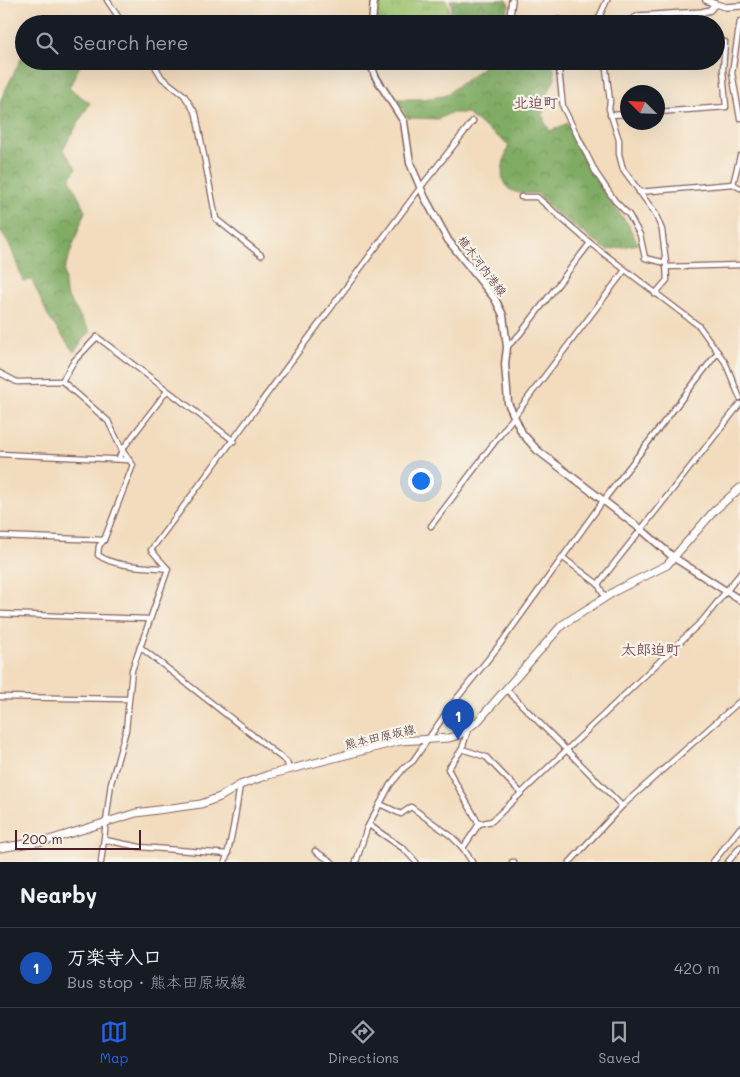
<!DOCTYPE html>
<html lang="en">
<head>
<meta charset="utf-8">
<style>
	:root { --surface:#171b24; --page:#20242c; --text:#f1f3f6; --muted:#9ea1a6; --line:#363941; --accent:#2563eb }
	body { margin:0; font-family:Mali,"Klee One",sans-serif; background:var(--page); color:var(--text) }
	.compass { position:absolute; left:620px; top:85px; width:45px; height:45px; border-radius:50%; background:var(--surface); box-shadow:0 5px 20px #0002; rotate:294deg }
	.scale { position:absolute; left:15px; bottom:12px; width:126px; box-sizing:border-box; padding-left:5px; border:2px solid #4a1f2b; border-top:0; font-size:14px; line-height:18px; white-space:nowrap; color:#4a1f2b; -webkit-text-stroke:4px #f7f3e8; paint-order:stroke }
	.you { position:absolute; left:420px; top:480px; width:18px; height:18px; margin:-12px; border:4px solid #fff; border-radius:50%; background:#1a73e8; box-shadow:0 0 0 8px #1a73e833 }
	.badge { display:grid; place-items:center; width:32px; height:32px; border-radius:50%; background:var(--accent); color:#fff; font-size:16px; font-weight:700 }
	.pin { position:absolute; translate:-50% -41px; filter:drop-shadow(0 1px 2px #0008) }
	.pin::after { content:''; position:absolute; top:26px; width:18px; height:15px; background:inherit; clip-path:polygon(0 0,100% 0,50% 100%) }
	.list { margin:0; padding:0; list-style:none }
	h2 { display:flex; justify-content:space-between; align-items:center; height:65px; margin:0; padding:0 20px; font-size:21px }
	h2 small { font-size:16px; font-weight:400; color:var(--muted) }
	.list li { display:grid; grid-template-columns:32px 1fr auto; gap:15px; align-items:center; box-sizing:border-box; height:80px; padding:0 20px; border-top:1px solid var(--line) }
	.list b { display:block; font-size:19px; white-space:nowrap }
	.list p { margin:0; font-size:16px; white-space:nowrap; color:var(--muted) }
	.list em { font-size:16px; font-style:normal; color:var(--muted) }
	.icon { flex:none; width:28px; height:28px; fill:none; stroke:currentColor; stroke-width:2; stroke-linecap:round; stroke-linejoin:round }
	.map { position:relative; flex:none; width:740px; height:862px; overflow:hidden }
	.search { position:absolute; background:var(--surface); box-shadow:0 5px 20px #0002; left:15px; right:15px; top:15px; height:55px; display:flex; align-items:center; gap:12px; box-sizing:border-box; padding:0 18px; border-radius:28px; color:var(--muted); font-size:19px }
	.sheet { height:145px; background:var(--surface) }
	nav { display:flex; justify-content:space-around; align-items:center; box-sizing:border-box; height:70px; border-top:1px solid var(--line); background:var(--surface); font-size:14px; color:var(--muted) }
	nav a { display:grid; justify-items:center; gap:2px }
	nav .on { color:var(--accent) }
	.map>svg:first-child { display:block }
	.grass { fill:url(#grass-tufts); stroke:#75724e }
	.forest { fill:url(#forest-crowns); stroke:#656547 }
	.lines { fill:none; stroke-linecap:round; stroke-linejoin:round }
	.minor-casing { stroke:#85615e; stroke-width:7 }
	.tertiary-casing { stroke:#85615e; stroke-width:8 }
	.secondary-casing { stroke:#85615e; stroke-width:9 }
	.primary-casing { stroke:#85615e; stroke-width:9 }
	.minor { stroke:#fff; stroke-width:4.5 }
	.tertiary { stroke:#fff; stroke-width:5.5 }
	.secondary { stroke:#fff; stroke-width:6 }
	.primary { stroke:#fff; stroke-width:7 }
	.labels { text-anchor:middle; stroke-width:4.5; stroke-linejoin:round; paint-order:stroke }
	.street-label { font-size:12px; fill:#4a1f2b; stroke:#f7f3e8 }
	.quarter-label { font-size:15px; font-weight:bold; fill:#7c4a5a; stroke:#f7f3e8 }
</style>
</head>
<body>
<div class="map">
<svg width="740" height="862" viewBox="0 0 740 862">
	<defs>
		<pattern id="grass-tufts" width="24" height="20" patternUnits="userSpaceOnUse" patternTransform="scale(1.25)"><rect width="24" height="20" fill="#a0c671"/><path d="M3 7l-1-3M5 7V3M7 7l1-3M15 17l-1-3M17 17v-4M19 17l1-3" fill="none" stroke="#84a05d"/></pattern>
		<pattern id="forest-crowns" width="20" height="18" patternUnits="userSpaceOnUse" patternTransform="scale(1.25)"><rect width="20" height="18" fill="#80ab63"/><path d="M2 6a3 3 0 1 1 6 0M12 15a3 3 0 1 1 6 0" fill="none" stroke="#6b8b52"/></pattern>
	</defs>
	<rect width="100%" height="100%" fill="#f7f3e8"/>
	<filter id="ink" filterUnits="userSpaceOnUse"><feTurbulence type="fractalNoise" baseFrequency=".02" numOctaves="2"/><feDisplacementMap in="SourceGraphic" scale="10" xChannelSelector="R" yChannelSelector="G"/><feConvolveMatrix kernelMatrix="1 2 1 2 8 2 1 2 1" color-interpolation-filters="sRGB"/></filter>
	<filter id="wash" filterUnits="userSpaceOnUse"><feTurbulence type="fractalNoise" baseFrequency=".0096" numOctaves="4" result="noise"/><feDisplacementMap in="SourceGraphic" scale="20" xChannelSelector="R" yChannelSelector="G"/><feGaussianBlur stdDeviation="1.12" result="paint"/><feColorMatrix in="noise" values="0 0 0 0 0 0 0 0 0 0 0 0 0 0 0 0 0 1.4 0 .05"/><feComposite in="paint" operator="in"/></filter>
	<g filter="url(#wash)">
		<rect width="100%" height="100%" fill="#f2dcbd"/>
		<!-- grass -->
		<g class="grass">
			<path d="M373 0H445L449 6 446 24H371Z"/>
			<path d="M374 61H413L377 69Z"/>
		</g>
		<!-- forest -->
		<g class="forest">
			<path d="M450 0H507L509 5 505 17 499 24H448L452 5Z"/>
			<path d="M24 53V61L81 63 69 88 90 103 63 149 76 168 70 179 85 211 64 271 66 294 90 332 74 352 49 318 32 280 23 281 11 248 0 229V101Z"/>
			<path d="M485 61H553L555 78 543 103 544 121 550 131 568 123 607 197 628 224 638 244 607 250 551 209 537 193C496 197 498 175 509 145L466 113H450L439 119 408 118 397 99H423L444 96 481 69Z"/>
		</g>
	</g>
	<g filter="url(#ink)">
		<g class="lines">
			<defs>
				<g id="minor">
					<path d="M107 0 123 24"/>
					<path d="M740 21 732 73 740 118"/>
					<path d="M596 24 607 0"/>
					<path d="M152 61 162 78 184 95 196 114 216 219 261 255"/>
					<path d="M558 61 563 107 596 173 615 201 629 215 640 235 645 258 666 263 667 280 655 294"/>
					<path d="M605 61 610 101 609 109 619 140V154L623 169 655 213 662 230 666 263"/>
					<path d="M658 112 726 107 723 70 725 42 716 41"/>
					<path d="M610 115 628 114"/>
					<path d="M733 184 740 156"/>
					<path d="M639 192 733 184 740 188"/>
					<path d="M521 197H537L590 243"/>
					<path d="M666 267 740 265"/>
					<path d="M507 347 520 334 590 243 699 326 725 362 740 398"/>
					<path d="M0 373 17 382 62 381 108 421 122 450 133 465 104 540 99 546 98 555C116 568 146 566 168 569L132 670 126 730 111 783 101 862"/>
					<path d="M62 381 74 361 97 337 234 441"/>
					<path d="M0 454 129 460"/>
					<path d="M119 458 122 450 167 391"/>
					<path d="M431 526 625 270"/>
					<path d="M0 536 104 540"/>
					<path d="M562 557 598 584 605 598"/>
					<path d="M167 568 151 550 420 188 473 121"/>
					<path d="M598 584 740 404"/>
					<path d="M0 614 148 619"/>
					<path d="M140 647 287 762 289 770"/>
					<path d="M507 690 622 806"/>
					<path d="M0 697 127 699"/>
					<path d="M468 730 462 749 448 769 479 824"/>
					<path d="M462 749 486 757 521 793"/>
					<path d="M380 804 401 814 411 807 451 836 463 848 472 862"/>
					<path d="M479 824 492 821 703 620 740 574"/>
					<path d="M369 825 404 849 416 862"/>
					<path d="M105 840 140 847 228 854"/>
					<path d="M463 848 479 824"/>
					<path d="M315 851 332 862"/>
					<path d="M225 862C233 836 236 811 240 785"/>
					<path d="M356 862 367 828 390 785 404 768 413 761 450 707 501 643 603 501 718 352"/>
					<path d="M512 862H514"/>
					<path d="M570 862 622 806 740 701"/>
					<path d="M713 862 740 828"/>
					<path d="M728 862 740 847"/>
				</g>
				<g id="tertiary">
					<path d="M706 0 715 4"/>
					<path d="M509 24 512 0"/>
					<path d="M549 24 559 20 567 24"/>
					<path d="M623 24 639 16 702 12 710 10 715 4 726 7 740 6"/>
				</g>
				<g id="secondary">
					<path d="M372 24 374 0"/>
					<path d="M370 61 375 76 404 122 410 163 425 198 448 240 495 299 503 315 507 347 505 364 508 403 522 433 537 450 642 530 673 557 740 600"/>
				</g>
				<path id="primary" d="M0 848 49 840 136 813 201 804 220 797 240 785 268 775 400 741 449 738 459 735 478 721 562 625 617 590 667 565 714 511 740 488"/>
			</defs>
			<!-- minor casing -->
			<use href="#minor" class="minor-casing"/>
			<!-- tertiary casing -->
			<use href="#tertiary" class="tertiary-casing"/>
			<!-- secondary casing -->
			<use href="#secondary" class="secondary-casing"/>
			<!-- primary casing -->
			<use href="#primary" class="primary-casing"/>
			<!-- minor -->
			<use href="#minor" class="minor"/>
			<!-- tertiary -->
			<use href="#tertiary" class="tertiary"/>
			<!-- secondary -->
			<use href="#secondary" class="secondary"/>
			<!-- primary -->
			<use href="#primary" class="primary"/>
		</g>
	</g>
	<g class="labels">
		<!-- street labels -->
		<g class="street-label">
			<text transform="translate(482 266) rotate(53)" y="4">植木河内港線</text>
			<text transform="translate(380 737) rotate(-13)" y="4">熊本田原坂線</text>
		</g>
		<!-- quarter labels -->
		<g class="quarter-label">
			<text x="536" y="108">北迫町</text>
			<text x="651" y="655">太郎迫町</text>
		</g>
	</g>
</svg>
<svg class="compass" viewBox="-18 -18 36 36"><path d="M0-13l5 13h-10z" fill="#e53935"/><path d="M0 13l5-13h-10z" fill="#9ea1a6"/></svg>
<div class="scale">200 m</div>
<div class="you"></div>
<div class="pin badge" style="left:458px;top:740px;background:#1a4fb4">1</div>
<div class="search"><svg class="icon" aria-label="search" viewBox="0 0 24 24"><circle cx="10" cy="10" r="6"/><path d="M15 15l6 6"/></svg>Search here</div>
</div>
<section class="sheet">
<h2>Nearby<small></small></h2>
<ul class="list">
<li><span class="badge" style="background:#1a4fb4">1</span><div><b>万楽寺入口</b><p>Bus stop · 熊本田原坂線</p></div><em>420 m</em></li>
</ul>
</section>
<nav>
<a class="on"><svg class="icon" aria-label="map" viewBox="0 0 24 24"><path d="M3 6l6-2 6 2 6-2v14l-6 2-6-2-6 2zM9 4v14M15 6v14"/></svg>Map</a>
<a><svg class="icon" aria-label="directions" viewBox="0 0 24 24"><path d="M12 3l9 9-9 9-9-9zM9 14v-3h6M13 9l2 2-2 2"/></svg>Directions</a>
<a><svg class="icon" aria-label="saved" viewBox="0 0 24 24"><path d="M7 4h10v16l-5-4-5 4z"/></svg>Saved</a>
</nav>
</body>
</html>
